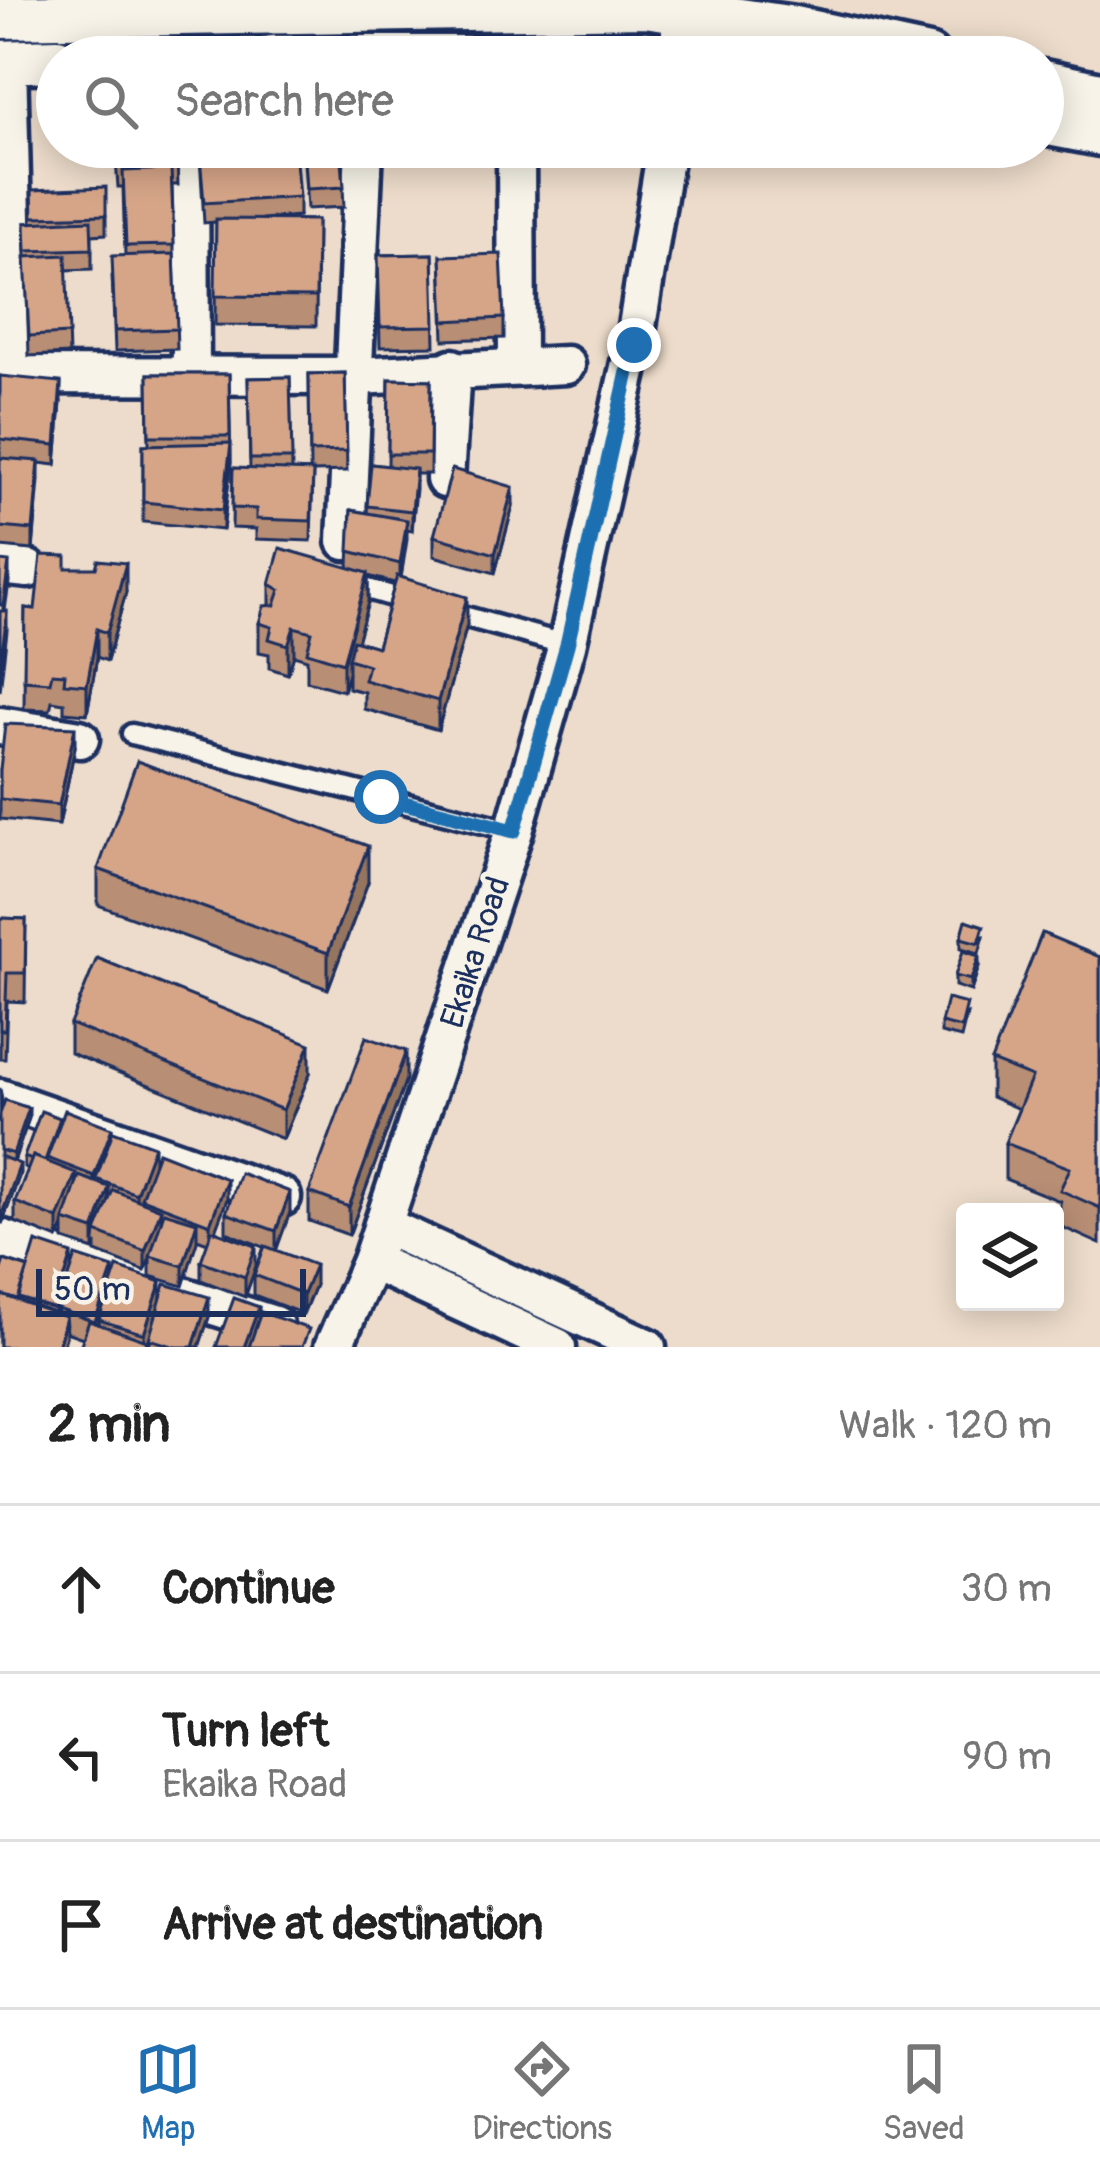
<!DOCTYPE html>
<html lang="en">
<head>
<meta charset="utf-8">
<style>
	:root { --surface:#fff; --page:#f2f2f2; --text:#222; --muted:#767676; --line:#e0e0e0; --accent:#1f6fb2 }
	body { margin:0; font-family:Pangolin,sans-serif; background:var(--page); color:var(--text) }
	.controls { position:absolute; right:36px; bottom:36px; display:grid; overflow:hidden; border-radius:12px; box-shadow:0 6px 30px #0003 }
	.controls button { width:108px; height:108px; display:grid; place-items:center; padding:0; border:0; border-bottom:3px solid var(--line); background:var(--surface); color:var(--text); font:60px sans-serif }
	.scale { position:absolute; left:36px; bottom:30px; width:270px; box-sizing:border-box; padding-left:12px; border:6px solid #1b2f5e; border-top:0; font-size:33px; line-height:42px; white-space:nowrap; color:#1b2f5e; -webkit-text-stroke:9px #f7f3e8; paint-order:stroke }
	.stop { position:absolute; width:36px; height:36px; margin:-27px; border:9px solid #1f6fb2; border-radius:50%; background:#fff }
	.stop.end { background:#1f6fb2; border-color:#fff; box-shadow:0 3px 12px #0008 }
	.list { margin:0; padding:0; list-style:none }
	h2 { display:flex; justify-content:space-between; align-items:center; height:156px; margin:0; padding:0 48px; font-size:51px }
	h2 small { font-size:39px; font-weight:400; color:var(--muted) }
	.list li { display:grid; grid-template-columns:78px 1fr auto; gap:36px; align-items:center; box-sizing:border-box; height:168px; padding:0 48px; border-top:3px solid var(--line) }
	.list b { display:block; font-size:45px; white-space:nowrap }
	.list p { margin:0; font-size:39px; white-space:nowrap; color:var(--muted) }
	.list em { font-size:39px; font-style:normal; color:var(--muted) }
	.icon { flex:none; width:66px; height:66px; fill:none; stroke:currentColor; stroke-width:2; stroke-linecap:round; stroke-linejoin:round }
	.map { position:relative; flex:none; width:1100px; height:1347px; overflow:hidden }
	.search { position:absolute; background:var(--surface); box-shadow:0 6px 30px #0003; left:36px; right:36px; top:36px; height:132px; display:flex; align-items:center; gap:30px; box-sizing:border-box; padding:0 42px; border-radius:66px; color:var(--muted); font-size:45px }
	.sheet { height:660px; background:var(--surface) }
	nav { display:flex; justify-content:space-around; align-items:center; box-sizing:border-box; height:168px; border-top:3px solid var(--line); background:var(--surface); font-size:33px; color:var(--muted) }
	nav a { display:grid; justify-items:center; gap:6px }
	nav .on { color:var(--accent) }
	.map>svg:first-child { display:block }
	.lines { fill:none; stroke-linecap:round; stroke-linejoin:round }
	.service-casing { stroke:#1b2f5e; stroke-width:27 }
	.minor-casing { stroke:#1b2f5e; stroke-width:45 }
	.tertiary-casing { stroke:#1b2f5e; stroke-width:51 }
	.service { stroke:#f7f3e8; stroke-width:18 }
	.minor { stroke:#f7f3e8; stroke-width:36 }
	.tertiary { stroke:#f7f3e8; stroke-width:42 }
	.wall { fill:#b88e75; stroke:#1b2f5e; stroke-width:3; fill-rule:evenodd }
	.shaded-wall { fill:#96745f; stroke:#1b2f5e; stroke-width:3 }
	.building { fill:#d6a588; stroke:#1b2f5e; stroke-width:3 }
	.route { stroke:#1f6fb2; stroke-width:15 }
	.labels { text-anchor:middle; stroke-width:10; stroke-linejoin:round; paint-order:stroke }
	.street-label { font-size:33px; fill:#1b2f5e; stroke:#f7f3e8 }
</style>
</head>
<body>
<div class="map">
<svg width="1100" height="1347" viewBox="0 0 1100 1347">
	<rect width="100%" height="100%" fill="#eddccb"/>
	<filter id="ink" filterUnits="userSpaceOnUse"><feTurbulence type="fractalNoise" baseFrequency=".00833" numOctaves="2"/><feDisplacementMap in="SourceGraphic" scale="24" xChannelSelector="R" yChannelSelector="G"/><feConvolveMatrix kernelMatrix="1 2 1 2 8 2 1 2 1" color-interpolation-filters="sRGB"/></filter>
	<g filter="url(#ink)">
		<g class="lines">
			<defs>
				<g id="service">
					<path d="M347 583 412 602"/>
					<path d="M445 611 567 645"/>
					<path d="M132 734 514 831"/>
				</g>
				<g id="minor">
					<path d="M680 10V57"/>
					<path d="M8 61 16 376"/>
					<path d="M190 147 191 378"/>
					<path d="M516 147 517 363"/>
					<path d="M0 375 358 376 566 365"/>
					<path d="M445 479 452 368"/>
					<path d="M346 541 364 147"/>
					<path d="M0 566 28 569"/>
					<path d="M0 726 80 739"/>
					<path d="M0 1098 282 1197"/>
					<path d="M383 1225 647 1347"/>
					<path d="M0 1238 274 1325"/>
					<path d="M371 1261 557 1347"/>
					<path d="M333 1347 371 1261 514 831 567 645 634 345 666 147"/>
				</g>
				<g id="tertiary">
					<path d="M0 17 645 6 795 28 928 57"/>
					<path d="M272 57H617"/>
					<path d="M0 62 57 60"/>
					<path d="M1043 82 1100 94"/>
					<path d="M1043 123 1100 134"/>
				</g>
			</defs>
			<!-- service casing -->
			<use href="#service" class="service-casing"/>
			<!-- minor casing -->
			<use href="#minor" class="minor-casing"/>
			<!-- tertiary casing -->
			<use href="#tertiary" class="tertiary-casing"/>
			<!-- service -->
			<use href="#service" class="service"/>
			<!-- minor -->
			<use href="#minor" class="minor"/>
			<!-- tertiary -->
			<use href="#tertiary" class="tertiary"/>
		</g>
		<!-- wall -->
		<g class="wall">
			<path d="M115 147H180V155H177L178 185H172L177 349 115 351 112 276 125 256 123 187H118Z"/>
			<path d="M303 147H341L344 207 307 209Z"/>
			<path d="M537 147H640V152L538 159Z"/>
			<path d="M200 156 299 197V216L261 219 317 220 316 326 215 325 216 222 204 223Z"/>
			<path d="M32 190 106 215V234L92 235V269L66 270 69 354 29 356 25 223 32 222Z"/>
			<path d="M433 254 435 346 380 347 378 255Z"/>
			<path d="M441 256 504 318V338L444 340Z"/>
			<path d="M345 373 347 471 313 472 311 541 256 539V529L232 528 233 468 250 469 248 378 290 377 292 470 310 471 309 374Z"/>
			<path d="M148 374H229L231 463 223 530 143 522V445H149Z"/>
			<path d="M0 376 61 402 56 465 39 463 33 550 0 547Z"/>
			<path d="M389 379 431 380 430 474H416L412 531 407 530 401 578 467 625 438 730 364 709V692L348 688V673L343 691 307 681V659L294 655 288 674 269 668V654L259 652V623L270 606V584L349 568 351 510 367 513 371 464 388 466ZM368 576 395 583 377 647 357 641 368 602Z"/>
			<path d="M513 506 495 573 434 556V536Z"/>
			<path d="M66 568 126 592 107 661 97 657 87 714 64 712V703L52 701 50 710 24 709 25 608 35 609Z"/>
			<path d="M75 747 59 825 0 819V770Z"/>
			<path d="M98 869 368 882 328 989 98 905Z"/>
			<path d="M0 918 26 919 25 1002 7 1001 5 1059H0Z"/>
			<path d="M984 936 979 953 961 948V938Z"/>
			<path d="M1100 957V1244L1060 1226V1201L1005 1179V1143L1019 1109 991 1097V1061Z"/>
			<path d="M979 966 971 991 955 986V976Z"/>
			<path d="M967 1014 961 1038 941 1033V1023Z"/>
			<path d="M70 1024 310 1073 283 1139 70 1053Z"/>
			<path d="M406 1079 349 1235 309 1221V1192Z"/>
			<path d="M0 1088 3 1107 29 1118 14 1161 20 1174 2 1224Z"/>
			<path d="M60 1118 112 1135 154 1165 227 1199 215 1230 256 1266 245 1297 201 1280V1261L208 1243 197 1239 183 1286 150 1276V1258L145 1271 96 1252V1243L94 1250 64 1240V1226L58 1239 15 1222V1202L29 1169 24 1167V1157Z"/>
			<path d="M290 1212 276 1250 315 1285 303 1314 254 1295V1275L264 1247 226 1232V1213Z"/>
			<path d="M72 1265 209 1317 199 1347H149L151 1332 147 1347 83 1338 66 1332 63 1347H0V1272L28 1268Z"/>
		</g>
		<!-- shaded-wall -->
		<g class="shaded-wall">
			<path d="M61 382V402L56 465V445Z"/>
			<path d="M231 443V463L223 530V510Z"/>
			<path d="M39 461V481L33 550V530Z"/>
			<path d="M416 469V489L412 531V511Z"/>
			<path d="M513 487V506L495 573V554Z"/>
			<path d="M407 520V540L400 584V564Z"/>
			<path d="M9 562V582L3 625V605Z"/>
			<path d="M126 563V592L107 661V633Z"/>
			<path d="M368 573V602L352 660 348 659V673L343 691V663Z"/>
			<path d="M467 597V625L438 730V701Z"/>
			<path d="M7 611V631L0 691V671Z"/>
			<path d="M294 627V655L288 674V645Z"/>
			<path d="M97 629V657L87 714V685Z"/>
			<path d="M75 727V747L59 825V805Z"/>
			<path d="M368 846V882L328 989V953Z"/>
			<path d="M979 956V966L971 991V980Z"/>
			<path d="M310 1044V1073L283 1139V1110Z"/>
			<path d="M406 1051V1079L349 1235V1207Z"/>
			<path d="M29 1108V1118L13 1164V1154Z"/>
			<path d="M112 1128V1148L96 1179 94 1196V1176Z"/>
			<path d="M154 1146V1166L136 1214V1194Z"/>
			<path d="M20 1164V1174L2 1224V1214Z"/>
			<path d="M76 1173V1193L64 1220V1226L58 1239V1219Z"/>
			<path d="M227 1179V1199L210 1244V1224Z"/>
			<path d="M109 1187V1206L96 1232 94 1250V1230Z"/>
			<path d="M290 1192V1212L276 1251V1231Z"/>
			<path d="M161 1209V1229L145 1271V1251Z"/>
			<path d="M197 1222V1241L183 1286V1266Z"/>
			<path d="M256 1246V1266L245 1297V1277Z"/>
			<path d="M72 1254V1274L58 1309V1321L55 1329V1309Z"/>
			<path d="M315 1265V1285L303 1314V1294Z"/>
			<path d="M113 1268V1288L99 1320V1329L95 1322Z"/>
			<path d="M161 1282V1302L147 1347H144V1334Z"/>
			<path d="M209 1297V1317L199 1347H193Z"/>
			<path d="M259 1307V1327L252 1347H244Z"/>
			<path d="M66 1317V1337L63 1347H58Z"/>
		</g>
		<!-- building -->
		<g class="building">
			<path d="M117 147H177L178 165 118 167Z"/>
			<path d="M304 147H341L344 187 307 189Z"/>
			<path d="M295 149 299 197 204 203 200 156Z"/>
			<path d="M171 169 174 245 126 246 123 171Z"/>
			<path d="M106 187V215L33 217 32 190Z"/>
			<path d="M216 219 317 220 316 297 215 296Z"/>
			<path d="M91 220 92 249 26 251 25 223Z"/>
			<path d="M174 254 177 329 115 331 112 256Z"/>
			<path d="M433 254 435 326 380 327 378 255Z"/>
			<path d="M501 254 504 318 444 321 441 256Z"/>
			<path d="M66 255 69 334 29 336 25 257Z"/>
			<path d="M345 373 347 451 310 452 309 374Z"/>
			<path d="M148 374H229L230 436H149Z"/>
			<path d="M0 376 61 382 56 445 0 439Z"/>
			<path d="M290 377 292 459H250L248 378Z"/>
			<path d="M389 379 431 380 430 454H388Z"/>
			<path d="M231 443 223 510 143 502V445Z"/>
			<path d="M0 458 39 461 33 530 0 527Z"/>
			<path d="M371 464 416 469 412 511 367 506Z"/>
			<path d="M233 468 313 471 311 521 256 519V509L232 508Z"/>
			<path d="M452 469 513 487 495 554 434 536Z"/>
			<path d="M351 510 407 520 400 564 349 551Z"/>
			<path d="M280 548 368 573 343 663 307 652 312 632 294 627 288 645 269 639 272 627 259 623 264 606 275 605 280 590 270 584Z"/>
			<path d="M41 555 66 556V568H96L98 560 126 563 107 633 97 629 87 685 64 683 65 674 52 673 50 682 24 680 25 608 35 609Z"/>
			<path d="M0 561 9 562 3 605H0Z"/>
			<path d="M397 576 467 597 438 701 364 680 368 665 348 659 353 640 377 647Z"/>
			<path d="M0 611H7L0 671Z"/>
			<path d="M5 724 75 727 59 805 0 799V770Z"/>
			<path d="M137 761 368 846 328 953 98 869Z"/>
			<path d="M0 918 26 919 25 973H7L5 1030H0Z"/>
			<path d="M966 920 984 926 979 943 961 938Z"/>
			<path d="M1042 933 1100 957V1208L1060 1190 1070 1168 1005 1143 1032 1077 991 1061Z"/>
			<path d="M963 951 979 956 971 980 955 976Z"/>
			<path d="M97 958 310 1044 283 1110 70 1024Z"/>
			<path d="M947 999 967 1004 961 1028 941 1023Z"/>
			<path d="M366 1037 406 1051 349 1207 309 1192Z"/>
			<path d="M5 1100 29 1108 13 1154 0 1150V1114Z"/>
			<path d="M65 1110 112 1128 94 1176 47 1158Z"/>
			<path d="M41 1111 60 1118 45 1161 33 1156 32 1160 24 1157Z"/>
			<path d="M113 1131 154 1146 136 1194 96 1179Z"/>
			<path d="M158 1152 227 1179 210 1224 141 1198Z"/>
			<path d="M0 1156 20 1164 2 1214H0Z"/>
			<path d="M33 1156 76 1173 58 1219 15 1202Z"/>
			<path d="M240 1173 290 1192 276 1231 226 1213Z"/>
			<path d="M79 1176 109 1187 94 1230 64 1220Z"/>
			<path d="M113 1190 161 1209 145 1251 96 1232Z"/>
			<path d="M164 1212 197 1222 183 1266 150 1256Z"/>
			<path d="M212 1230 256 1246 245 1277 201 1261Z"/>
			<path d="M36 1242 72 1254 55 1309 19 1298Z"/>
			<path d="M265 1246 315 1265 303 1294 254 1275Z"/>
			<path d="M76 1256 113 1268 95 1322 58 1309Z"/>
			<path d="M4 1260 28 1268 18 1300 2 1295 0 1299V1272Z"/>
			<path d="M117 1267 161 1282 144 1334 99 1320Z"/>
			<path d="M165 1284 209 1297 193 1347H176L149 1339Z"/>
			<path d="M2 1295 66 1317 58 1347H0V1304Z"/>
			<path d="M234 1298 259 1307 244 1347H216Z"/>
			<path d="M261 1312 309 1329 302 1347H249Z"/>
			<path d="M89 1321 147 1341 145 1347H80Z"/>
		</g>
	</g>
	<g class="lines" filter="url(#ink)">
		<!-- route -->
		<path class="route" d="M381 797 514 831 567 645 634 345"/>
	</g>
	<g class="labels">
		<!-- street labels -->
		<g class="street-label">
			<text transform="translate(474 952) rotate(-72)" y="12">Ekaika Road</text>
		</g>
	</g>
</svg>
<div class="controls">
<button><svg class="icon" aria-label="layers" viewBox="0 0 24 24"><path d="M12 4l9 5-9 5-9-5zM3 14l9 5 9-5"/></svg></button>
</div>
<div class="scale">50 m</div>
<div class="stop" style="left:381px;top:797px"></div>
<div class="stop end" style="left:634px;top:345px"></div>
<div class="search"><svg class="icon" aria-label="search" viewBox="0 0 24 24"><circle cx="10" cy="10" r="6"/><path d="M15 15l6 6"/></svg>Search here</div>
</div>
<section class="sheet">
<h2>2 min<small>Walk · 120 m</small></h2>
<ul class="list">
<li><svg class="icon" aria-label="ahead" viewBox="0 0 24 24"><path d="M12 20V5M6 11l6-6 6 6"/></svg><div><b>Continue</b></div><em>30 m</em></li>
<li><svg class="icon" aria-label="left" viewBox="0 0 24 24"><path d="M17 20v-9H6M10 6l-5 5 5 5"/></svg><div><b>Turn left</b><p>Ekaika Road</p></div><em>90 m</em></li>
<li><svg class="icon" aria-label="arrive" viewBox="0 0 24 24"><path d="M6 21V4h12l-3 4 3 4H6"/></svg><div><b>Arrive at destination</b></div></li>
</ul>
</section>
<nav>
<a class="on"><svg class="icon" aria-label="map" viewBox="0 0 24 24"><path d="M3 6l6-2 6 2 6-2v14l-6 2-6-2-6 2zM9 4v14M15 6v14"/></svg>Map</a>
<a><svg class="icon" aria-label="directions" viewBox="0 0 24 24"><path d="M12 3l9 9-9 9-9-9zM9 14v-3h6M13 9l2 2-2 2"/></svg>Directions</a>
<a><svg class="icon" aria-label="saved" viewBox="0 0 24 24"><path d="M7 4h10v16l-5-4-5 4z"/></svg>Saved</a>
</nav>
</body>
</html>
